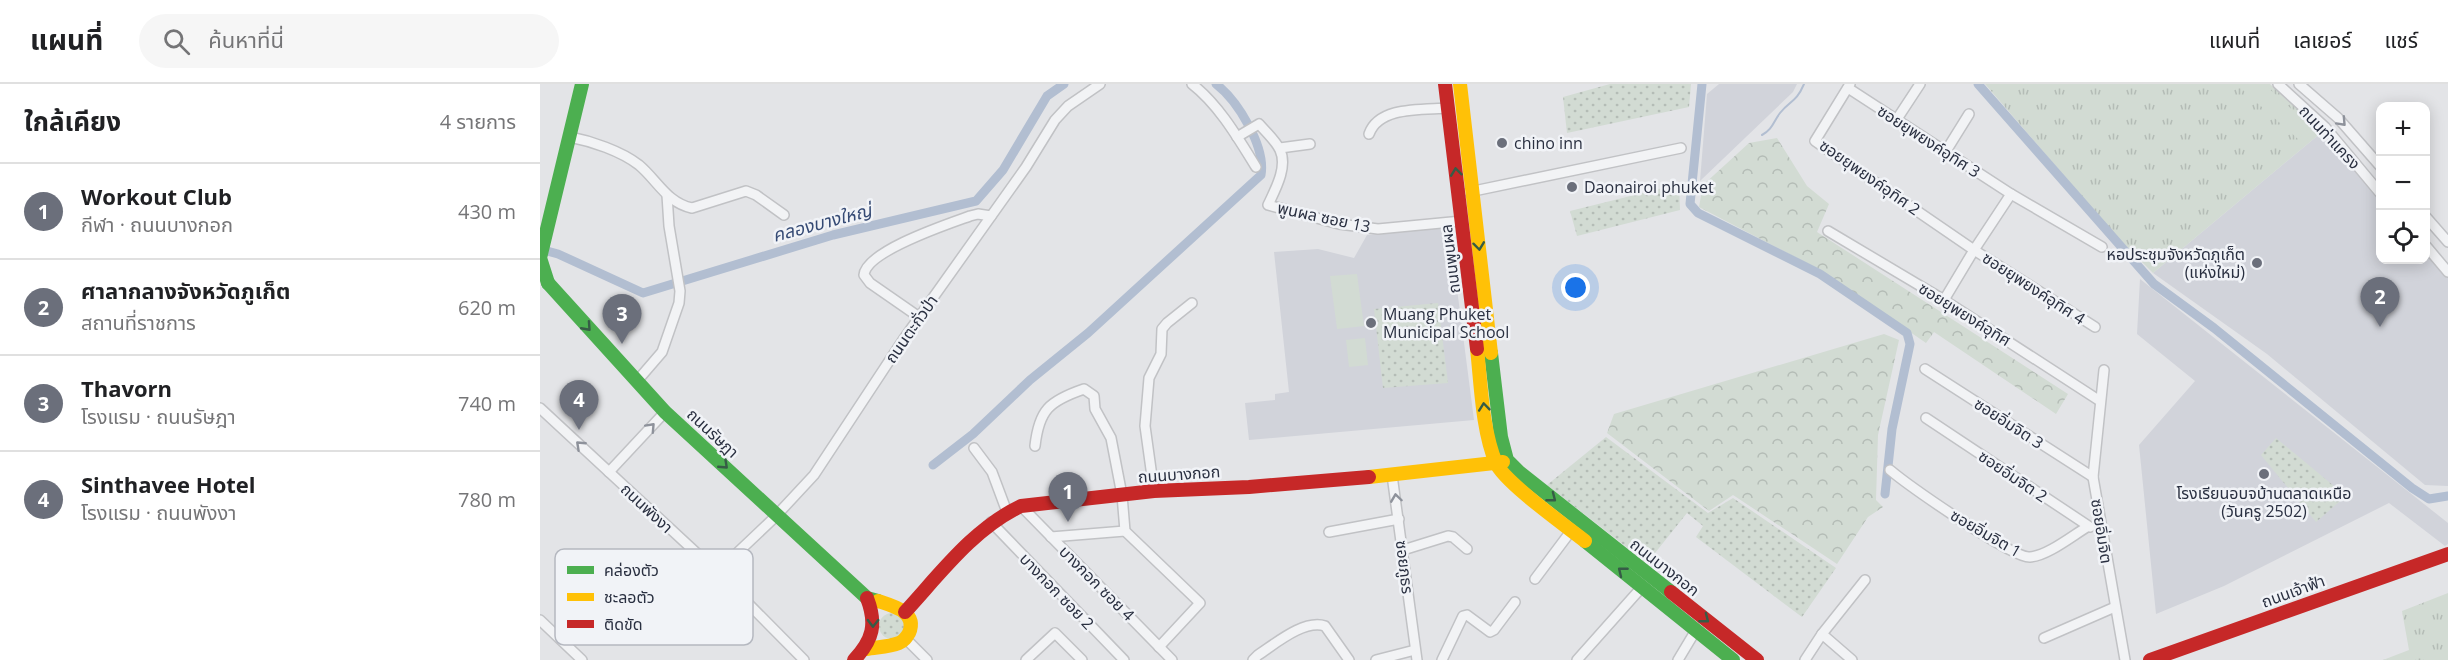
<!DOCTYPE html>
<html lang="th">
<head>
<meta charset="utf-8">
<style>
	:root { --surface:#fff; --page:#f6f6f6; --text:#202124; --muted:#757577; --line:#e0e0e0; --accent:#6b6f7b }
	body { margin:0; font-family:"Open Sans","Noto Sans Thai",sans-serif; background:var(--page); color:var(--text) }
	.controls { position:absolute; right:18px; top:18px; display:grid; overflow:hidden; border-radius:12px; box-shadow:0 3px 15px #0003 }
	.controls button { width:54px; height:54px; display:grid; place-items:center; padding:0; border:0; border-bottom:2px solid var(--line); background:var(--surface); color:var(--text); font:30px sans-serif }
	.you { position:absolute; left:1036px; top:204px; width:21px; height:21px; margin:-15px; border:4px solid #fff; border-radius:50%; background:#1a73e8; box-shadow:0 0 0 9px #1a73e833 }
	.badge { display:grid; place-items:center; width:39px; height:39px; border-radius:50%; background:var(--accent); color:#fff; font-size:20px; font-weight:700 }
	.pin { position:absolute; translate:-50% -50px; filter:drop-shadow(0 2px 3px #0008) }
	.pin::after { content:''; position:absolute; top:32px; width:21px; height:18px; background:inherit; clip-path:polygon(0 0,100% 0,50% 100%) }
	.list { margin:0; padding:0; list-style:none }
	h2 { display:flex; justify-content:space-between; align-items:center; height:78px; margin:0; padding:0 24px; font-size:26px }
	h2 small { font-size:20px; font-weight:400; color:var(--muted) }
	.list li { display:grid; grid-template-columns:39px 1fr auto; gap:18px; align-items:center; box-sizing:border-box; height:96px; padding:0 24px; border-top:2px solid var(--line) }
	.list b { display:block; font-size:22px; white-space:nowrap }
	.list p { margin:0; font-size:20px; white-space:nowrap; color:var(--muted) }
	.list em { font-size:20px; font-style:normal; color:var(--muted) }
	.icon { flex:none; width:33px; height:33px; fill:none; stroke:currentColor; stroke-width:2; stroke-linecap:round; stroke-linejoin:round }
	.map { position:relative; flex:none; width:1908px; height:576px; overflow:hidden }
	header { display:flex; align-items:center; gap:36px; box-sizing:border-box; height:84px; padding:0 30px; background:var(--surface); border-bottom:2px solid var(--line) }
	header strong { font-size:28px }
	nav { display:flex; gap:33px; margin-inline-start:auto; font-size:21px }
	.search { width:420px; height:54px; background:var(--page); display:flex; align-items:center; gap:15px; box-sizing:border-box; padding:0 21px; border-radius:33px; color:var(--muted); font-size:22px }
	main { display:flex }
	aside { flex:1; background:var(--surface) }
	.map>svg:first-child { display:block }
	.built { fill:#d1d3da }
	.grass { fill:url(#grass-dots) }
	.forest { fill:url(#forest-crowns) }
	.park { fill:url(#park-tufts) }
	.garden { fill:#d2dbd3 }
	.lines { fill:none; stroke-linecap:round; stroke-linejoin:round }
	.stream { stroke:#b2bed1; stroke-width:2 }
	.canal { stroke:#b2bed1; stroke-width:9 }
	.street-casing { stroke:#c1c2c5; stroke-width:12 }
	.street { stroke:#f2f3f5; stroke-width:9 }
	.fast { stroke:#4caf50; stroke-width:14 }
	.slow { stroke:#ffc107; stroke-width:14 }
	.jam { stroke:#c62828; stroke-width:14 }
	.oneway { stroke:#8e929b }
	.oneway2 { stroke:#365c46 }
	.poi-dot { fill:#6b6f7b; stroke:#f1f3f7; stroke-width:2 }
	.labels { text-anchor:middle; stroke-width:5; stroke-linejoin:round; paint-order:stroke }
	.street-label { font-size:16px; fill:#2a3041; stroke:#f1f3f7 }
	.poi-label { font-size:16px; fill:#2a3041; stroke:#f1f3f7; text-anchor:start }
	.water-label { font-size:18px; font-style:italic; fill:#354a74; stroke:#f1f3f7 }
	.key { fill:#f1f3f7; stroke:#b5b8c0; stroke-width:1.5 }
	.key-label { font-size:16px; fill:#2a3041 }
</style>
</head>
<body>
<header>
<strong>แผนที่</strong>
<div class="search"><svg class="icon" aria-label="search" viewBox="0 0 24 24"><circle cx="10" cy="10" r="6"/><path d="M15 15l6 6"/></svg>ค้นหาที่นี่</div>
<nav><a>แผนที่</a><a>เลเยอร์</a><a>แชร์</a></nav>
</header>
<main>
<aside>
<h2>ใกล้เคียง<small>4 รายการ</small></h2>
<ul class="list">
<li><span class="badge">1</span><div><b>Workout Club</b><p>กีฬา · ถนนบางกอก</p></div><em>430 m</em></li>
<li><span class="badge">2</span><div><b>ศาลากลางจังหวัดภูเก็ต</b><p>สถานที่ราชการ</p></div><em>620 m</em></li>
<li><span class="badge">3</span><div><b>Thavorn</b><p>โรงแรม · ถนนรัษฎา</p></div><em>740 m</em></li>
<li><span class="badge">4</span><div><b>Sinthavee Hotel</b><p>โรงแรม · ถนนพังงา</p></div><em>780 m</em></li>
</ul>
</aside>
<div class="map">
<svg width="1908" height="576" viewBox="0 0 1908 576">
	<defs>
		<pattern id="grass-dots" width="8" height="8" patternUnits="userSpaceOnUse" patternTransform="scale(1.5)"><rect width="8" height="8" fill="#d2dbd3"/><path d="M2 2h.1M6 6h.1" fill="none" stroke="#b4bcb6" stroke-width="1.8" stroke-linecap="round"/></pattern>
		<pattern id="forest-crowns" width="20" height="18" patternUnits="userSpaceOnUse" patternTransform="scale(1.5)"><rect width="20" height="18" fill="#d2dbd3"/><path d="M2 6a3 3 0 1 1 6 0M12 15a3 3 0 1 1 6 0" fill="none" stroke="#b4bcb6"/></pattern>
		<pattern id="park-tufts" width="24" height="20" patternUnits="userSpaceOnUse" patternTransform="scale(1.5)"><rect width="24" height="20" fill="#d2dbd3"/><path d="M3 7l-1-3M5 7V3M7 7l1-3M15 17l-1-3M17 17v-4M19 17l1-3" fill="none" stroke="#b4bcb6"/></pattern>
	</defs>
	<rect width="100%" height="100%" fill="#e3e4e7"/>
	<!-- built -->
	<g class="built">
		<path d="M1179 0H1257L1253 8 1160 97 1167 10Z"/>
		<path d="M1782 48 1840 114V176H1886V167L1908 193V402L1885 401 1727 270 1613 189Z"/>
		<path d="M909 143 934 336 709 356 705 319 735 316V310L749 308 734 168 778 165 814 174 827 151Z"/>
		<path d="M1600 195 1908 439V460L1905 462 1849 419 1684 502 1616 530 1599 361 1655 297 1597 250Z"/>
	</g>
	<!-- grass -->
	<g class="grass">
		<path d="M1070 0H1151L1149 23 1027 49 1023 13Z"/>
		<path d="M1139 100 1140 126 1037 152 1030 127Z"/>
		<path d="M898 219 908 299 843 304 834 225Z"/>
		<path d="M1066 353 1168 429 1193 414 1296 484 1262 533 1156 453 1163 442 1147 429 1107 479 1007 401Z"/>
		<path d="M1736 354 1806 412 1776 438 1721 371Z"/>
		<circle cx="352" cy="542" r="13"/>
	</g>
	<!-- forest -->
	<g class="forest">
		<path d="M1237 54 1267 102 1289 120 1277 148 1528 310 1516 330 1394 248 1386 259 1282 187 1159 123 1163 101 1209 59Z"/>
		<path d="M1344 250 1359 256 1338 351 1336 416 1343 423 1328 433 1297 480 1193 411 1169 427 1067 349 1074 330Z"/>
	</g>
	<!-- park -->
	<g class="park">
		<path d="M1445 0H1730L1782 48 1613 189 1576 152Z"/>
		<path d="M1908 509V576H1843L1869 566 1862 527Z"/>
	</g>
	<!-- garden -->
	<g class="garden">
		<path d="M1696 0H1724L1770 42 1758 55Z"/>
		<path d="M817 190 824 242 797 245 790 192Z"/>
		<path d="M825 254 828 281 809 283 806 256Z"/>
	</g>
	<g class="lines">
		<!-- stream -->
		<path class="stream" d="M1222 51C1233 45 1233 38 1240 29 1250 16 1256 19 1264 0"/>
		<!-- canal -->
		<g class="canal">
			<path d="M1162 0 1150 120 1158 129 1280 190 1367 249 1370 260 1352 345 1345 410"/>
			<path d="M1438 0 1614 200 1674 244 1872 404 1889 415 1908 412"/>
			<path d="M0 165 18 170 103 209 293 151 436 117 463 86 507 12 524 0"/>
			<path d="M393 381 433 350 490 296 548 249 721 91C726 63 698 17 676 0"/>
		</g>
		<defs>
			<g id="street">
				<path d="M652 0C679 21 698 54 716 83"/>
				<path d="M1310 0 1275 57 1434 166 1555 243"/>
				<path d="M1738 0 1785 43 1840 109"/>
				<path d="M1759 0 1798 34 1840 82"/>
				<path d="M1308 4 1471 110 1562 163"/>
				<path d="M1357 35 1380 0"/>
				<path d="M829 50C839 22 882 26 908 24"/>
				<path d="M30 53C51 57 81 67 99 81 117 96 127 119 152 124L206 107 216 111 244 131"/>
				<path d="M697 53 719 40C726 48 736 57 740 66 748 83 735 106 728 121L799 140 838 145 922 137"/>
				<path d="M740 64 770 60"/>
				<path d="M1406 67 1429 30"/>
				<path d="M929 108 1141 64"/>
				<path d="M1886 133 1908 158"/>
				<path d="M1288 147 1404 216 1560 317"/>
				<path d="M1886 162 1908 188"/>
				<path d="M1404 216 1434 166 1471 110"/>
				<path d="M379 233 330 199 324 191C326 167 408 140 430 132L438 130 451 132"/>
				<path d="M1385 285 1553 393"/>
				<path d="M1564 286 1553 393 1585 576"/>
				<path d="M97 297 122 268 139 219 140 207 129 142 127 111"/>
				<path d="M0 324 177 488 264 576"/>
				<path d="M1386 334 1550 443"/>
				<path d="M495 362C499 326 509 317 544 305L554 312 555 325 571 354 582 411 585 447 660 519 619 563"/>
				<path d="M434 364 452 388 467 428"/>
				<path d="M1350 386C1368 401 1473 475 1490 473 1507 472 1532 452 1547 443"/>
				<path d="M69 388 125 328"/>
				<path d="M852 391 877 576"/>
				<path d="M614 407 605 342 609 294 621 270 622 245 627 239 652 219"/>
				<path d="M481 422 632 576"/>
				<path d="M451 438 584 576"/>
				<path d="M789 448 859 435"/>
				<path d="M511 453 585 447"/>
				<path d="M863 466 908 452 913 453 927 465"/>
				<path d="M177 488 234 434 274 391 363 256 486 83 515 36 528 22 560 0"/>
				<path d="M995 495 1031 447"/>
				<path d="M0 536 42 576"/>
				<path d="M1282 550 1312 576"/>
				<path d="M1504 554 1575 523"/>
				<path d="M366 555 387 576"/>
				<path d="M486 576 515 549 542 576"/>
				<path d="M713 576 718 571C735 560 764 535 785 542L809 576"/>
				<path d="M836 576 875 566"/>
				<path d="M902 576 923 532 927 531 950 548 954 546 975 518"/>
				<path d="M1037 576 1102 503"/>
				<path d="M1138 576 1156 546"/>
				<path d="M1265 576 1282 550 1325 496"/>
			</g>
		</defs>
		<!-- street casing -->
		<use href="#street" class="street-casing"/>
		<!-- street -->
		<use href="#street" class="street"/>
		<!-- fast -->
		<g class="fast">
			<path d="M8 199 125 328 327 514 338 517"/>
			<path d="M8 199 0 174 42 0"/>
			<path d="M951 269 961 353 967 376 979 388 1131 508"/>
			<path d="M1045 457 1193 576"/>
		</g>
		<!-- slow -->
		<g class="slow">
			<path d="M920 0 951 269"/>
			<path d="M937 265C941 300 942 346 956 379 964 398 1026 442 1045 457"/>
			<path d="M829 393 963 378"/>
			<path d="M326 565C337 563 349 563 359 559 364 557 366 554 369 549 378 528 353 522 338 517"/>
		</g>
		<!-- jam -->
		<g class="jam">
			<path d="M905 0 937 265"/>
			<path d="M1131 508 1217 576"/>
			<path d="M365 528C400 490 433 445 481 422L614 407 709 403 829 393"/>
			<path d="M314 576C333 556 337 540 327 514"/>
			<path d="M1610 576 1908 470"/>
		</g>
	</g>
	<!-- one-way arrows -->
	<defs><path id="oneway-chevron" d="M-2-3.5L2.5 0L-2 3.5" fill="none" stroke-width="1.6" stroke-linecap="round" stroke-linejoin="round" transform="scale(1.5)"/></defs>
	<g class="oneway">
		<use href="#oneway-chevron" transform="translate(1802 38) rotate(47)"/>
		<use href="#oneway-chevron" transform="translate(111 343) rotate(-47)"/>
		<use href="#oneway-chevron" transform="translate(40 361) rotate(-137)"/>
		<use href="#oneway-chevron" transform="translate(856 414) rotate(-98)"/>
	</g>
	<g class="oneway2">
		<use href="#oneway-chevron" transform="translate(916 88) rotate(-97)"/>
		<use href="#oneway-chevron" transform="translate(939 162) rotate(83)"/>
		<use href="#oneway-chevron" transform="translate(47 243) rotate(48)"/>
		<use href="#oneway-chevron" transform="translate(944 323) rotate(-96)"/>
		<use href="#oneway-chevron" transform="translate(184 381) rotate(43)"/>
		<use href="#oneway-chevron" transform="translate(1012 414) rotate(38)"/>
		<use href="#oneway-chevron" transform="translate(1082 487) rotate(-141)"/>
		<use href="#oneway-chevron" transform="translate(1165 535) rotate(38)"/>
		<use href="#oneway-chevron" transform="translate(333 539) rotate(91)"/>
	</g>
	<!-- markers -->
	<g class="poi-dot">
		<circle cx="962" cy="59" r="6"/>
		<circle cx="1032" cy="103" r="6"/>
		<circle cx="1717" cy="179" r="6"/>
		<circle cx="831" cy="239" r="6"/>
		<circle cx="1724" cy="390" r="6"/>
	</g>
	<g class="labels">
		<!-- street labels -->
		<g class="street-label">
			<text transform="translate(1790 53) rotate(47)" y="6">ถนนท่าแครง</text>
			<text transform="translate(1389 57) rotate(33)" y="6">ซอยยุพยงค์อุทิศ 3</text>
			<text transform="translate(1330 93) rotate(35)" y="6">ซอยยุพยงค์อุทิศ 2</text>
			<text transform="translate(784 133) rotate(12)" y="6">พูนผล ซอย 13</text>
			<text transform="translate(910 175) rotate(-97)" y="6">ถนนพูนผล</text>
			<text transform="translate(1494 204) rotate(33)" y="6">ซอยยุพยงค์อุทิศ 4</text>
			<text transform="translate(1425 230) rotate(32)" y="6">ซอยยุพยงค์อุทิศ</text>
			<text transform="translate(371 245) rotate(-55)" y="6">ถนนตะกั่วป่า</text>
			<text transform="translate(1469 339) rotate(33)" y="6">ซอยอิ่มจิต 3</text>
			<text transform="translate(173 349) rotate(43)" y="6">ถนนรัษฎา</text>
			<text transform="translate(639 390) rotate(-4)" y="6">ถนนบางกอก</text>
			<text transform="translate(1473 392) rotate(34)" y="6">ซอยอิ่มจิต 2</text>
			<text transform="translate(107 424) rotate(43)" y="6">ถนนพังงา</text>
			<text transform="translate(1562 447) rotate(81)" y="6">ซอยอิ่มจิต</text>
			<text transform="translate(1446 449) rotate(30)" y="6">ซอยอิ่มจิต 1</text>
			<text transform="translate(865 483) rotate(83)" y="6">ซอยภูธร</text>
			<text transform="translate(1125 483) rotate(38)" y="6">ถนนบางกอก</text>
			<text transform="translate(557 499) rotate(45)" y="6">บางกอก ซอย 4</text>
			<text transform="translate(517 507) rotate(46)" y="6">บางกอก ซอย 2</text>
			<text transform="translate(1753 507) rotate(-20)" y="6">ถนนเจ้าฟ้า</text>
		</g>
		<!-- poi labels -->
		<g class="poi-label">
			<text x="974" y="65">chino inn</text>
			<text x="1044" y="109">Daonairoi phuket</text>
			<text x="1705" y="176" text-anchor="end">หอประชุมจังหวัดภูเก็ต<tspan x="1705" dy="18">(แห่งใหม่)</tspan></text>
			<text x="843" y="236">Muang Phuket<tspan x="843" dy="18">Municipal School</tspan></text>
			<text x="1724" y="415" text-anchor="middle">โรงเรียนอบจบ้านตลาดเหนือ<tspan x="1724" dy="18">(วันครู 2502)</tspan></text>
		</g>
		<!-- water labels -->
		<g class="water-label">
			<text transform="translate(282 139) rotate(-15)" y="6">คลองบางใหญ่</text>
		</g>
	</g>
	<!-- legend -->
	<rect x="15" y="465" width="198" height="96" rx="9" class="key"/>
	<rect x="27" y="482" width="27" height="8" fill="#4caf50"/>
	<rect x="27" y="509" width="27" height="8" fill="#ffc107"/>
	<rect x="27" y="536" width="27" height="8" fill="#c62828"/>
	<g class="key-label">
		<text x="64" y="492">คล่องตัว</text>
		<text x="64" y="519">ชะลอตัว</text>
		<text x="64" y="546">ติดขัด</text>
	</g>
</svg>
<div class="controls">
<button>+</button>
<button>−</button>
<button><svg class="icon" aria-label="locate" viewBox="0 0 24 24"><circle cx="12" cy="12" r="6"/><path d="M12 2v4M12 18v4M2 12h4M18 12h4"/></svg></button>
</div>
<div class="you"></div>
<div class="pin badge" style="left:528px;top:438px">1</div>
<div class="pin badge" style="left:1840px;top:243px">2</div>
<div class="pin badge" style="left:82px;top:260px">3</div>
<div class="pin badge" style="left:39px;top:346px">4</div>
</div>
</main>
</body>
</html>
